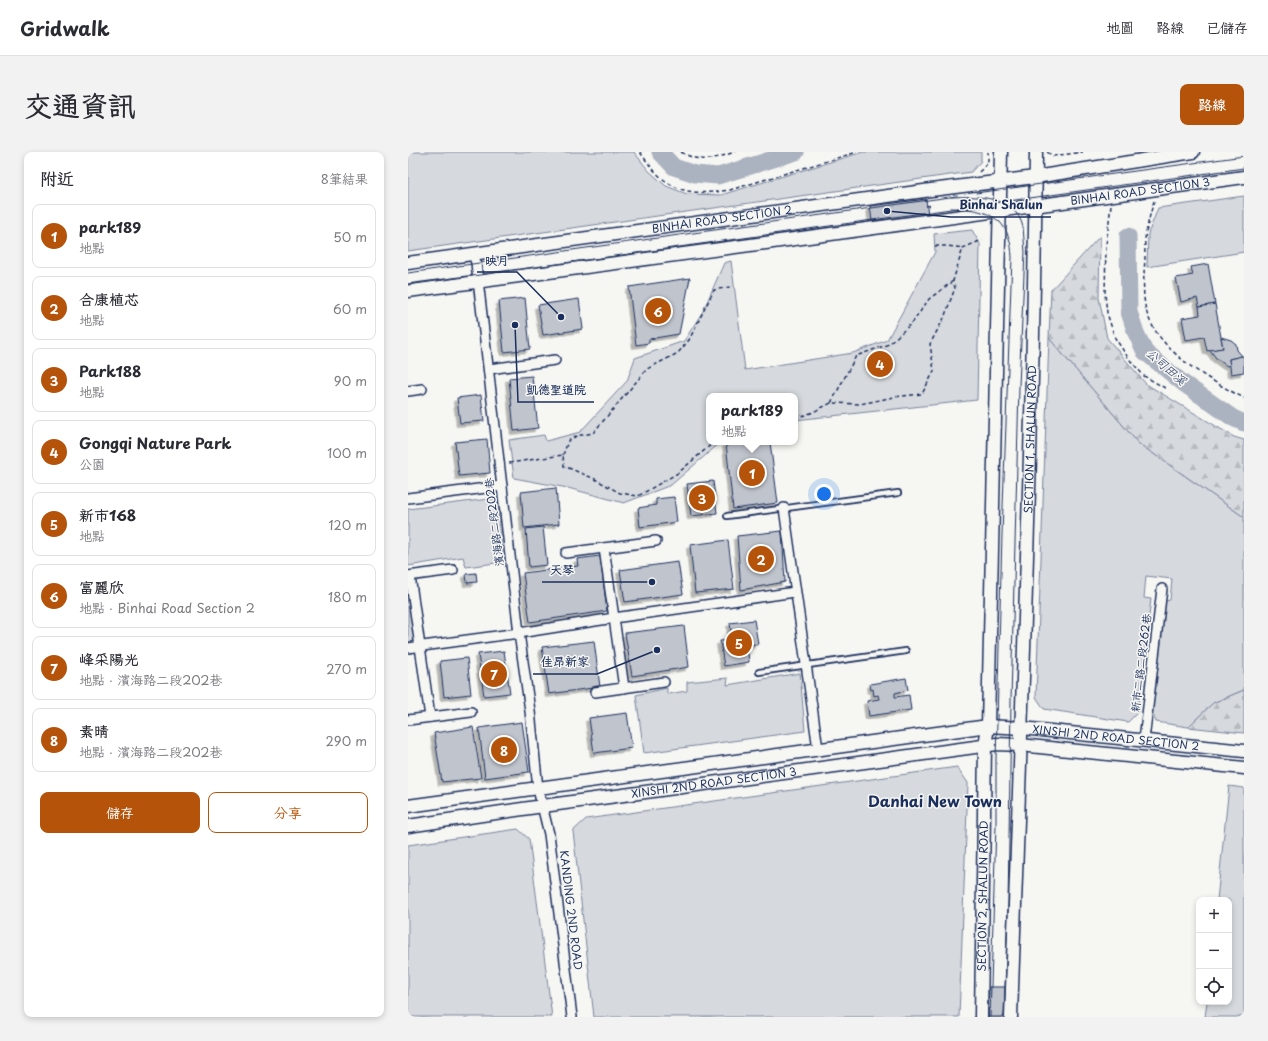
<!DOCTYPE html>
<html lang="zh-TW">
<head>
<meta charset="utf-8">
<style>
	:root { --surface:#fff; --page:#f2f2f3; --text:#2b2b33; --muted:#7c7c81; --line:#e1e1e2; --accent:#b45309 }
	body { margin:0; font-family:"Playpen Sans","LXGW WenKai TC",sans-serif; background:var(--page); color:var(--text) }
	.controls { position:absolute; right:12px; bottom:12px; display:grid; overflow:hidden; border-radius:8px; box-shadow:0 2px 6px #0003 }
	.controls button { width:36px; height:36px; display:grid; place-items:center; padding:0; border:0; border-bottom:1px solid var(--line); background:var(--surface); color:var(--text); font:20px sans-serif }
	.you { position:absolute; left:416px; top:342px; width:14px; height:14px; margin:-10px; border:3px solid #fff; border-radius:50%; background:#1a73e8; box-shadow:0 0 0 6px #1a73e833 }
	.badge { display:grid; place-items:center; width:26px; height:26px; border-radius:50%; background:var(--accent); color:#fff; font-size:13px; font-weight:700 }
	.pin { position:absolute; translate:-50% -50%; border:2px solid #fff; box-shadow:0 1px 4px #0006 }
	.popup { position:absolute; left:298px; top:241px; width:92px; height:52px; box-sizing:border-box; display:grid; place-content:center; border-radius:8px; background:var(--surface); filter:drop-shadow(0 1px 3px #0005); font-size:13px; white-space:nowrap; color:var(--muted) }
	.popup b { font-size:15px; color:var(--text) }
	.popup::after { content:''; position:absolute; left:50%; top:100%; margin-left:-8px; border:8px solid transparent; border-top-color:var(--surface) }
	.list { margin:0; padding:0; list-style:none }
	h2 { display:flex; justify-content:space-between; align-items:center; height:52px; margin:0; padding:0 16px; font-size:17px }
	h2 small { font-size:13px; font-weight:400; color:var(--muted) }
	.list li { display:grid; grid-template-columns:26px 1fr auto; gap:12px; align-items:center; box-sizing:border-box; height:64px; margin:0 8px 8px; padding:0 8px; border:1px solid var(--line); border-radius:8px }
	.list b { display:block; font-size:15px; white-space:nowrap }
	.list p { margin:0; font-size:13px; white-space:nowrap; color:var(--muted) }
	.list em { font-size:13px; font-style:normal; color:var(--muted) }
	.actions { display:flex; gap:8px; padding:12px 16px }
	.actions a { flex:1; padding:9px 0; border:1px solid var(--accent); border-radius:8px; text-align:center; font-size:14px; color:var(--accent) }
	.actions .main { background:var(--accent); color:#fff }
	.icon { flex:none; width:22px; height:22px; fill:none; stroke:currentColor; stroke-width:2; stroke-linecap:round; stroke-linejoin:round }
	.map { position:relative; flex:none; width:836px; height:865px; overflow:hidden; border-radius:8px }
	header { display:flex; align-items:center; gap:24px; box-sizing:border-box; height:56px; padding:0 20px; background:var(--surface); border-bottom:1px solid var(--line) }
	header strong { font-size:19px }
	nav { display:flex; gap:22px; margin-inline-start:auto; font-size:14px }
	.intro { display:flex; align-items:center; justify-content:space-between; box-sizing:border-box; height:96px; padding:0 24px }
	h1 { margin:0; font-size:28px }
	.button { padding:10px 18px; border-radius:8px; background:var(--accent); color:#fff; font-size:14px; font-weight:700 }
	main { display:flex; gap:24px; padding:0 24px }
	aside { flex:1; background:var(--surface); border-radius:8px; box-shadow:0 2px 6px #0003 }
	.map>svg:first-child { display:block }
	.green { fill:#d6d9dd; stroke:#78849e }
	.forest { fill:url(#forest-firs); stroke:#78849e }
	.lines { fill:none; stroke-linecap:round; stroke-linejoin:round }
	.river { stroke:#abb2c0; stroke-width:17 }
	.building { fill:#c0c4cd; stroke:#1b2f5e; filter:url(#shadow) }
	.lane-casing { stroke:#1b2f5e; stroke-width:8 }
	.street-casing { stroke:#1b2f5e; stroke-width:12 }
	.secondary-casing { stroke:#1b2f5e; stroke-width:15 }
	.path { stroke:#1b2f5e; stroke-width:1.5; stroke-dasharray:4 3; stroke-linecap:butt }
	.lane { stroke:#f6f6f2; stroke-width:4.5 }
	.street { stroke:#f6f6f2; stroke-width:9 }
	.secondary { stroke:#f6f6f2; stroke-width:12 }
	.tram { stroke:#1b2f5e; stroke-width:1 }
	.labels { text-anchor:middle; stroke-width:3; stroke-linejoin:round; paint-order:stroke }
	.street-label { font-size:11px; fill:#1b2f5e; stroke:#f6f6f2 }
	.water-label { font-size:12px; font-style:italic; fill:#46567b; stroke:#f6f6f2 }
	.district-label { font-size:15px; font-weight:bold; fill:#1b2f5e; stroke:#f6f6f2 }
	.leader { fill:none; stroke:#1b2f5e; stroke-width:1.5 }
	.callout-dot { fill:#1b2f5e; stroke:#f6f6f2; stroke-width:1.5 }
	.callout-label { font-size:12px; text-anchor:middle; font-weight:bold; fill:#1b2f5e; stroke:#f6f6f2; stroke-width:3; stroke-linejoin:round; paint-order:stroke }
</style>
</head>
<body>
<header>
<strong>Gridwalk</strong>
<nav><a>地圖</a><a>路線</a><a>已儲存</a></nav>
</header>
<div class="intro"><h1>交通資訊</h1><a class="button">路線</a></div>
<main>
<aside>
<h2>附近<small>8筆結果</small></h2>
<ul class="list">
<li><span class="badge">1</span><div><b>park189</b><p>地點</p></div><em>50 m</em></li>
<li><span class="badge">2</span><div><b>合康植芯</b><p>地點</p></div><em>60 m</em></li>
<li><span class="badge">3</span><div><b>Park188</b><p>地點</p></div><em>90 m</em></li>
<li><span class="badge">4</span><div><b>Gongqi Nature Park</b><p>公園</p></div><em>100 m</em></li>
<li><span class="badge">5</span><div><b>新市168</b><p>地點</p></div><em>120 m</em></li>
<li><span class="badge">6</span><div><b>富麗欣</b><p>地點 · Binhai Road Section 2</p></div><em>180 m</em></li>
<li><span class="badge">7</span><div><b>峰采陽光</b><p>地點 · 濱海路二段202巷</p></div><em>270 m</em></li>
<li><span class="badge">8</span><div><b>素晴</b><p>地點 · 濱海路二段202巷</p></div><em>290 m</em></li>
</ul>
<div class="actions"><a class="main">儲存</a><a>分享</a></div>
</aside>
<div class="map">
<svg width="836" height="865" viewBox="0 0 836 865">
	<defs>
		<pattern id="forest-firs" width="22" height="20" patternUnits="userSpaceOnUse"><rect width="22" height="20" fill="#d6d9dd"/><path d="M5 1l3.5 6h-7zM16 11l3.5 6h-7z" fill="#b7bbc0"/></pattern>
		<filter id="shadow"><feDropShadow dx="-3.5" dy="3.5" stdDeviation="0" flood-color="#0004"/></filter>
	</defs>
	<rect width="100%" height="100%" fill="#f6f6f2"/>
	<filter id="ink" filterUnits="userSpaceOnUse"><feTurbulence type="fractalNoise" baseFrequency=".025" numOctaves="2"/><feDisplacementMap in="SourceGraphic" scale="8" xChannelSelector="R" yChannelSelector="G"/><feConvolveMatrix kernelMatrix="1 2 1 2 8 2 1 2 1" color-interpolation-filters="sRGB"/></filter>
	<g filter="url(#ink)">
		<!-- green -->
		<g class="green">
			<path d="M0 0H226L241 19 258 34 279 42 313 43 455 0H573V9L563 20 0 99Z"/>
			<path d="M836 44V100L739 115 740 82 750 56Z"/>
			<path d="M564 78 572 92 569 248 387 268V244H301V290H313L263 333 216 351 160 336 106 326 101 288 136 283 138 289 172 280 219 229 227 206 276 189 295 159 316 111 323 109 337 218 445 201 479 188 527 100 526 82Z"/>
			<path d="M641 186 730 291 836 365V538L805 551 780 575 748 570 744 560 757 449 762 448 764 427 738 424 736 446 743 447 730 560 720 570 636 557 628 545Z"/>
			<path d="M89 346 95 410 58 415 55 405 0 414V357Z"/>
			<path d="M0 434 7 489 0 490Z"/>
			<path d="M392 521 397 579 236 601 228 543 259 536V542L279 539V530L320 526 319 533Z"/>
			<path d="M549 615 560 631 551 865H186L165 679 178 667Z"/>
			<path d="M821 634 836 636V865H797L799 850H821V748H809Z"/>
			<path d="M110 677 121 687 144 865H0V693Z"/>
		</g>
		<!-- forest -->
		<g class="forest">
			<path d="M692 84 691 146 699 186 738 232 826 285 836 288V365L730 291 641 186 643 138Z"/>
			<path d="M836 538V581L780 575 805 551Z"/>
		</g>
		<g class="lines">
			<!-- river -->
			<g class="river">
				<path d="M252 0 266 15 287 22 310 24 388 0"/>
				<path d="M720 84 721 160 728 181 737 200 775 231 825 266 836 271"/>
			</g>
		</g>
		<!-- building -->
		<g class="building">
			<path d="M518 47 520 63 464 69 462 54Z"/>
			<path d="M800 112 807 152 791 155 789 146 773 150 768 126 785 123 783 115Z"/>
			<path d="M282 126 271 182 241 187V191L228 193 221 135Z"/>
			<path d="M117 146 122 197 96 200 91 149Z"/>
			<path d="M171 147 175 177 135 183 130 153Z"/>
			<path d="M807 152 815 196 799 199 796 185 778 188 774 166 792 163 791 155Z"/>
			<path d="M813 185 823 188 828 192 829 198 834 204 821 207 822 213 819 214 808 206 802 198 815 196Z"/>
			<path d="M834 204H836V220L823 222 821 207Z"/>
			<path d="M124 224 130 276 106 279 101 226Z"/>
			<path d="M73 243 76 269 52 271 49 246Z"/>
			<path d="M79 287 82 321 51 324 47 290Z"/>
			<path d="M324 290H362L370 351 325 357 318 291Z"/>
			<path d="M305 329 309 361 283 364 279 332Z"/>
			<path d="M148 336 151 372 116 376 113 340Z"/>
			<path d="M266 345 269 370 232 375 230 356 248 353V347Z"/>
			<path d="M135 375 139 413 121 415 118 377Z"/>
			<path d="M374 379 377 430 333 438 329 384Z"/>
			<path d="M320 388 326 437 287 441 282 393Z"/>
			<path d="M192 404 199 459 122 470 115 421 170 414 169 407Z"/>
			<path d="M270 410 275 442 217 450 212 418Z"/>
			<path d="M68 421 69 430 59 431 58 422Z"/>
			<path d="M346 468 350 492 339 493 341 510 316 514 312 489 324 488 322 471Z"/>
			<path d="M276 474 281 515 224 524 217 481Z"/>
			<path d="M186 489 192 535 141 542 134 495Z"/>
			<path d="M96 499 102 541 76 544 70 502Z"/>
			<path d="M59 506 63 542 36 545 32 509Z"/>
			<path d="M498 526 500 538 487 541V545L501 543 503 558 461 564 459 549 471 547 470 543 466 544 465 537 463 538 462 532Z"/>
			<path d="M219 561 224 596 186 601 181 566Z"/>
			<path d="M114 570 121 620 77 626 71 576Z"/>
			<path d="M65 575 73 626 34 630 26 581Z"/>
			<path d="M581 835H598V865H580Z"/>
		</g>
		<g class="lines">
			<defs>
				<g id="lane">
					<path d="M319 364 490 341"/>
					<path d="M351 520 498 499"/>
				</g>
				<g id="street">
					<path d="M65 101 68 111 111 481 122 559 130 637 141 682 164 865"/>
					<path d="M81 217 147 208"/>
					<path d="M0 239 14 237"/>
					<path d="M0 346 94 334"/>
					<path d="M376 356 410 597"/>
					<path d="M196 396 216 536"/>
					<path d="M158 401 248 389"/>
					<path d="M0 424 45 418"/>
					<path d="M2 424 22 565"/>
					<path d="M0 496 111 481 206 466 387 440"/>
					<path d="M187 540 256 530"/>
					<path d="M0 568 63 560"/>
					<path d="M736 588 754 437"/>
				</g>
				<g id="secondary">
					<path id="s1" d="M0 111 523 38 627 25 785 0"/>
					<path id="s2" d="M0 139C279 102 557 64 836 25"/>
					<path id="s3" d="M0 654 580 574 614 576 836 599"/>
					<path id="s4" d="M0 674 135 654 589 592 612 593 836 616"/>
					<path id="s5" d="M573 865 577 594 580 574 593 0"/>
					<path id="s6" d="M603 865C613 577 625 288 628 0"/>
				</g>
			</defs>
			<!-- lane casing -->
			<use href="#lane" class="lane-casing"/>
			<!-- street casing -->
			<use href="#street" class="street-casing"/>
			<!-- secondary casing -->
			<use href="#secondary" class="secondary-casing"/>
			<!-- path -->
			<g class="path">
				<path d="M232 0C258 38 276 45 322 38L449 0"/>
				<path d="M273 0C294 12 305 7 327 0"/>
				<path d="M639 0 645 4 675 0"/>
				<path d="M571 20 580 11V0"/>
				<path d="M746 49C743 59 740 70 738 81 736 89 737 98 737 106 736 123 734 141 738 158 749 199 801 228 836 246"/>
				<path d="M703 53 698 93 697 142 699 161 707 186 721 207 736 224 757 236"/>
				<path d="M518 54 525 53"/>
				<path d="M527 94H539L555 96"/>
				<path d="M423 251 448 204 481 192 505 170 521 147 545 129"/>
				<path d="M387 266 403 261 423 251 452 252 486 245 514 242 526 219 522 192 536 166 547 136 545 129 555 96 574 88"/>
				<path d="M155 303 160 289 168 284 185 281 239 217 270 201 281 188 306 138 322 135"/>
				<path d="M101 311 155 303 156 314 187 327 212 341 230 344 270 321 306 290"/>
			</g>
			<!-- lane -->
			<use href="#lane" class="lane"/>
			<!-- street -->
			<use href="#street" class="street"/>
			<!-- secondary -->
			<use href="#secondary" class="secondary"/>
			<!-- tram -->
			<g class="tram">
				<path d="M568 41 836 4"/>
				<path d="M543 45C569 44 607 43 615 75 616 83 616 92 617 100L611 234 603 549 600 757 596 865"/>
				<path d="M542 56C562 57 576 57 592 70L591 69C601 80 603 90 604 105L594 382 588 607V673L582 865"/>
				<path d="M0 121 549 44"/>
				<path d="M0 133 836 16"/>
			</g>
		</g>
	</g>
	<g class="labels">
		<!-- street labels -->
		<g class="street-label">
			<text dy="4" stroke="none"><textPath href="#s2" startOffset="739">BINHAI ROAD SECTION 3</textPath></text>
			<text dy="4" stroke="none"><textPath href="#s1" startOffset="317">BINHAI ROAD SECTION 2</textPath></text>
			<text dy="4" stroke="none"><textPath href="#s6" startOffset="578">SECTION 1, SHALUN ROAD</textPath></text>
			<text transform="translate(86 370) rotate(-97)" y="4">濱海路二段202巷</text>
			<text transform="translate(733 511) rotate(-83)" y="4">新市二路二段262巷</text>
			<text dy="4" stroke="none"><textPath href="#s3" startOffset="714">XINSHI 2ND ROAD SECTION 2</textPath></text>
			<text dy="4" stroke="none"><textPath href="#s4" startOffset="309">XINSHI 2ND ROAD SECTION 3</textPath></text>
			<text dy="4" stroke="none"><textPath href="#s5" startOffset="121">SECTION 2, SHALUN ROAD</textPath></text>
			<text transform="translate(163 758) rotate(83)" y="4">KANDING 2ND ROAD</text>
		</g>
		<!-- water labels -->
		<g class="water-label">
			<text transform="translate(758 215) rotate(41)" y="4">公司田溪</text>
		</g>
		<!-- district labels -->
		<g class="district-label">
			<text x="527" y="655">Danhai New Town</text>
		</g>
	</g>
	<!-- callouts -->
	<path class="leader" d="M479 59L543 65H643M153 165L109 120H69M107 173L110 250H186M244 430L174 430H134M249 498L189 522H125"/>
	<g class="callout-dot">
		<circle cx="479" cy="59" r="4"/>
		<circle cx="153" cy="165" r="4"/>
		<circle cx="107" cy="173" r="4"/>
		<circle cx="244" cy="430" r="4"/>
		<circle cx="249" cy="498" r="4"/>
	</g>
	<g class="callout-label">
		<text x="593" y="57">Binhai Shalun</text>
		<text x="89" y="113">映月</text>
		<text x="148" y="242">凱德聖道院</text>
		<text x="154" y="422">天琴</text>
		<text x="157" y="514">佳昂新家</text>
	</g>
</svg>
<div class="controls">
<button>+</button>
<button>−</button>
<button><svg class="icon" aria-label="locate" viewBox="0 0 24 24"><circle cx="12" cy="12" r="6"/><path d="M12 2v4M12 18v4M2 12h4M18 12h4"/></svg></button>
</div>
<div class="you"></div>
<div class="pin badge" style="left:344px;top:321px">1</div>
<div class="popup"><b>park189</b>地點</div>
<div class="pin badge" style="left:353px;top:407px">2</div>
<div class="pin badge" style="left:294px;top:346px">3</div>
<div class="pin badge" style="left:472px;top:212px">4</div>
<div class="pin badge" style="left:331px;top:491px">5</div>
<div class="pin badge" style="left:250px;top:159px">6</div>
<div class="pin badge" style="left:86px;top:522px">7</div>
<div class="pin badge" style="left:96px;top:598px">8</div>
</div>
</main>
</body>
</html>
